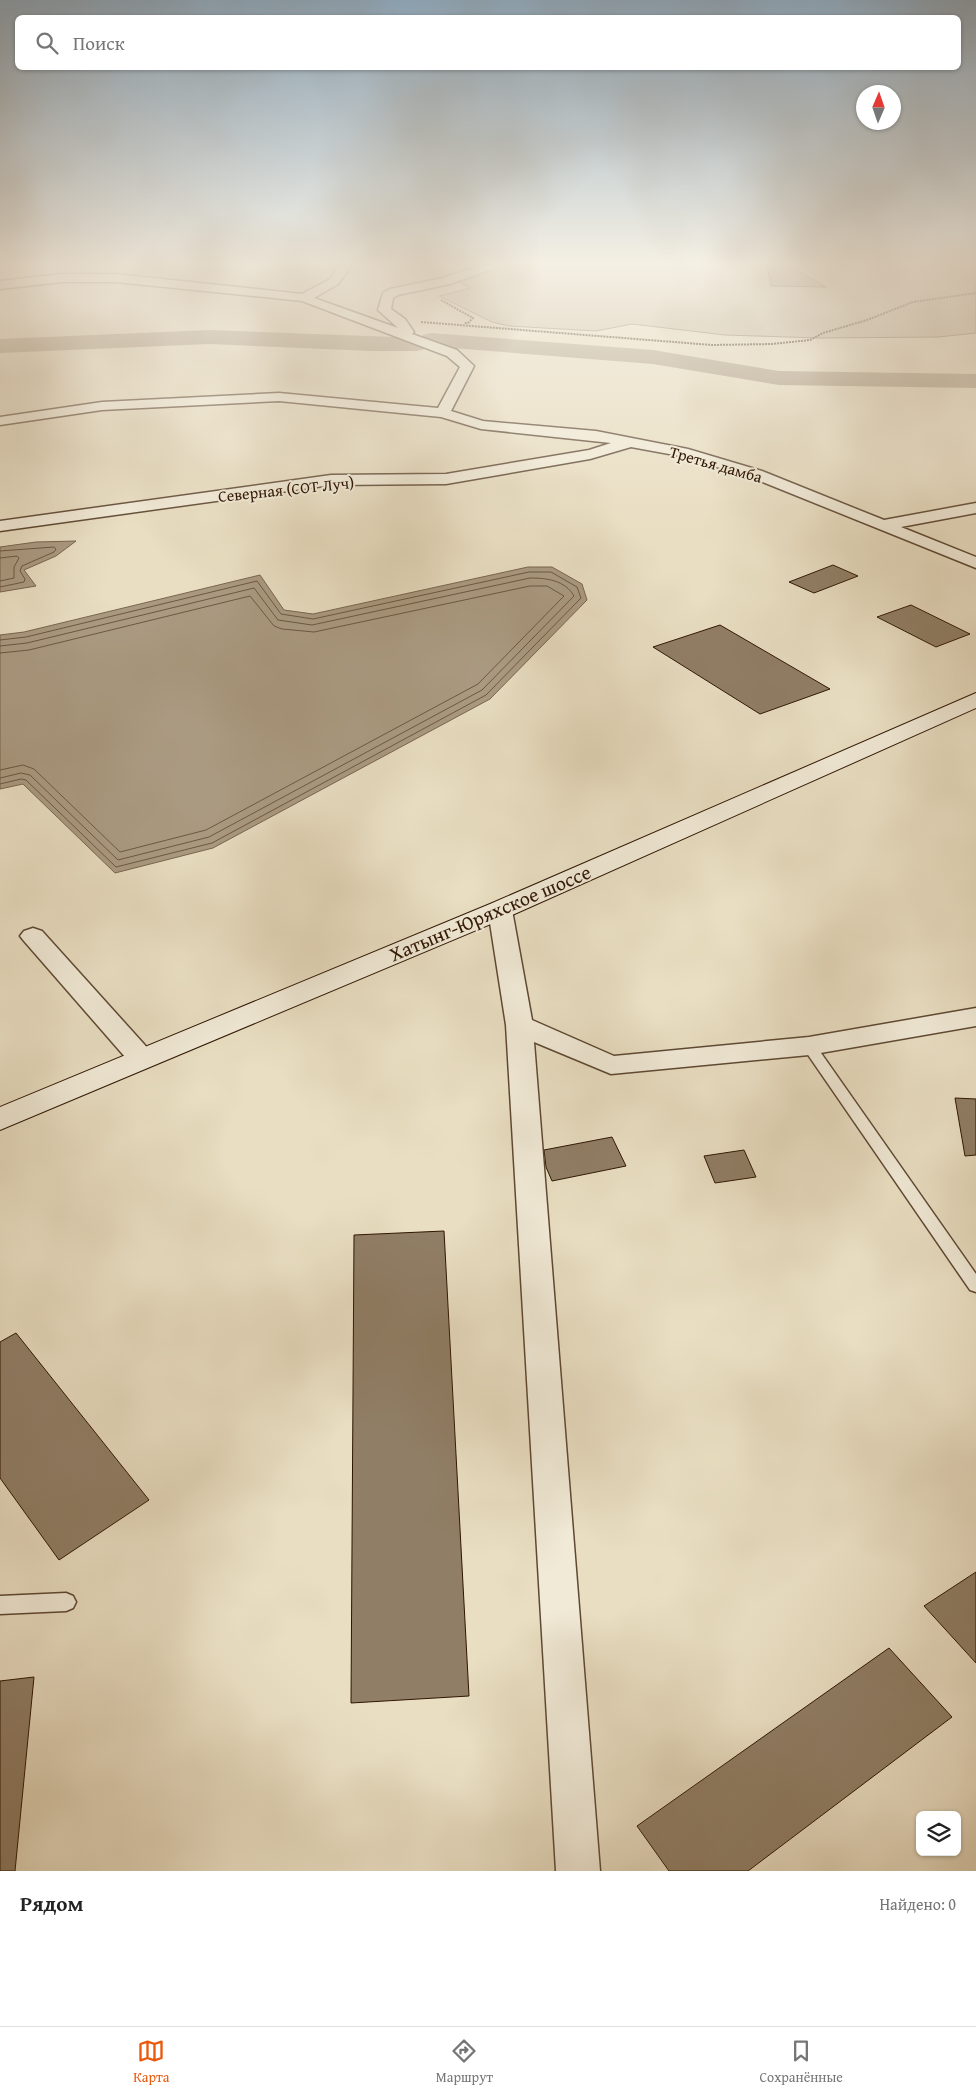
<!DOCTYPE html>
<html lang="ru">
<head>
<meta charset="utf-8">
<style>
	:root { --surface:#fff; --page:#f2f2f2; --text:#222; --muted:#767676; --line:#e0e0e0; --accent:#ea580c }
	body { margin:0; font-family:"Gentium Book Plus",serif; background:var(--page); color:var(--text) }
	.controls { position:absolute; right:15px; bottom:15px; display:grid; overflow:hidden; border-radius:8px; box-shadow:0 1px 4px #0004 }
	.controls button { width:45px; height:45px; display:grid; place-items:center; padding:0; border:0; border-bottom:1px solid var(--line); background:var(--surface); color:var(--text); font:25px sans-serif }
	.compass { position:absolute; left:856px; top:85px; width:45px; height:45px; border-radius:50%; background:var(--surface); box-shadow:0 1px 4px #0004; rotate:2deg }
	.list { margin:0; padding:0; list-style:none }
	h2 { display:flex; justify-content:space-between; align-items:center; height:65px; margin:0; padding:0 20px; font-size:21px }
	h2 small { font-size:16px; font-weight:400; color:var(--muted) }
	.icon { flex:none; width:28px; height:28px; fill:none; stroke:currentColor; stroke-width:2; stroke-linecap:round; stroke-linejoin:round }
	.map { position:relative; flex:none; width:976px; height:1871px; overflow:hidden }
	.search { position:absolute; background:var(--surface); box-shadow:0 1px 4px #0004; left:15px; right:15px; top:15px; height:55px; display:flex; align-items:center; gap:12px; box-sizing:border-box; padding:0 18px; border-radius:8px; color:var(--muted); font-size:19px }
	.sheet { height:155px; background:var(--surface) }
	nav { display:flex; justify-content:space-around; align-items:center; box-sizing:border-box; height:70px; border-top:1px solid var(--line); background:var(--surface); font-size:14px; color:var(--muted) }
	nav a { display:grid; justify-items:center; gap:2px }
	nav .on { color:var(--accent) }
	.map>svg:first-child { display:block }
	.green { fill:#c9bca2; stroke:#7c6952 }
	.water { fill:#aa9a81; stroke:#79654f }
	.lines { fill:none; stroke-linecap:round; stroke-linejoin:round }
	.shore { stroke:#6c5842; stroke-width:1 }
	.river { fill:#aa9a81; fill-rule:evenodd }
	.building { fill:#907e66; stroke:#2f1603 }
	.service-casing { stroke:#5e4833; stroke-width:3 }
	.minor-casing { stroke:#5e4833; stroke-width:3 }
	.secondary-casing { stroke:#2f1603; stroke-width:2 }
	.path { stroke:#2f1603; stroke-width:2; stroke-dasharray:2 1; stroke-linecap:butt }
	.service { fill:#f1ead7; fill-rule:evenodd }
	.minor { fill:#f1ead7; fill-rule:evenodd }
	.secondary { fill:#f1ead7; fill-rule:evenodd }
	.labels { text-anchor:middle; stroke-width:4; stroke-linejoin:round; paint-order:stroke }
	.far-street-label { font-size:16px; fill:#2f1603; stroke:#f1ead7 }
	.street-label { font-size:20px; fill:#2f1603; stroke:#f1ead7 }
</style>
</head>
<body>
<div class="map">
<svg width="976" height="1871" viewBox="0 0 976 1871">
	<rect width="100%" height="100%" fill="#e9dec2"/>
	<filter id="stains"><feTurbulence type="fractalNoise" baseFrequency=".004" numOctaves="4"/><feColorMatrix values="0 0 0 0 .2 0 0 0 0 .09 0 0 0 0 .02 0 0 0 .5 -.17"/></filter>
	<radialGradient id="worn" r=".72"><stop offset=".6" stop-color="#630" stop-opacity="0"/><stop offset="1" stop-color="#630" stop-opacity=".3"/></radialGradient>
	<!-- green -->
	<path class="green" d="M497 266H976V333L938 337 819 338 725 335 632 324 596 331 509 326 492 322 439 296 470 288 457 281 494 269Z"/>
	<!-- water -->
	<g class="water">
		<path d="M76 541 56 556 24 570 36 586 0 592V547L36 542Z"/>
		<path d="M528 567H552L582 584 587 600 490 699 213 848 115 873 23 784 0 789V635L24 632 260 575 284 610 313 614Z"/>
	</g>
	<g class="lines">
		<!-- shore -->
		<g class="shore">
			<path d="M0 551 54 547 56 549 54 552 22 566 20 571 25 579 24 582 0 587"/>
			<path d="M0 558 17 556 19 558 14 567V578L0 581"/>
			<path d="M0 640 26 637 257 581 281 614 313 619 529 572H551L577 587 581 598 486 695 212 843 116 867 26 780 21 779 0 784"/>
			<path d="M0 646 27 643 254 588 278 620 312 625 530 578C546 578 565 580 574 596L482 690 209 837 118 860 30 775 21 773 0 778"/>
			<path d="M0 653 29 650 250 596 274 626 282 629 314 632 530 586H547L564 596 478 684 206 830 120 852 34 769 23 765 0 770"/>
		</g>
		<!-- river -->
		<path class="river" d="M209 330 421 338 423 335 431 333 653 350 779 371 976 374V388L779 385 653 364 427 346 425 349 417 351H372L209 344 0 353V339Z"/>
	</g>
	<!-- building -->
	<g class="building">
		<path d="M767 266H790L826 287 771 286Z"/>
		<path d="M833 565 858 576 814 593 789 582Z"/>
		<path d="M911 605 970 634 936 647 877 617Z"/>
		<path d="M720 625 830 689 760 714 653 647Z"/>
		<path d="M955 1098 976 1099V1155L965 1156Z"/>
		<path d="M612 1137 626 1166 552 1181 546 1167 544 1150Z"/>
		<path d="M744 1150 756 1177 715 1183 704 1156Z"/>
		<path d="M444 1231 469 1696 351 1703 354 1235Z"/>
		<path d="M16 1333 149 1500 59 1560 0 1478V1342Z"/>
		<path d="M976 1572V1663L924 1606Z"/>
		<path d="M889 1648 952 1717 748 1871H669L637 1826Z"/>
		<path d="M34 1677 15 1871H0V1681Z"/>
	</g>
	<g class="lines">
		<defs>
			<g id="service">
				<path d="M809 1042 814 1043 976 1274V1292L970 1290 804 1049 802 1046 804 1043Z"/>
				<path d="M66 1593 73 1596 76 1602 73 1608 66 1611 0 1614V1596Z"/>
			</g>
			<g id="minor">
				<path d="M339 266H351L338 284 314 298 398 328 378 310 383 293 390 289 443 278 480 266H497L495 268 450 284 398 295 393 298 391 309 405 319 414 332 412 334 457 350 474 366 451 411 483 421 596 431 688 449 762 471 884 520 976 503V513L901 527 976 557V568L750 477 680 456 631 447 590 459 446 484 331 485 0 531V521L331 475 446 474 589 450 611 443 481 429 441 417 279 401 102 410 0 425V417L102 402 279 393 438 408 460 367 447 356 302 301 116 282H62L0 289V281L62 274H116L302 294 330 279Z"/>
				<path d="M500 903 509 905 512 910 532 1020 614 1056 809 1037 976 1008V1026L809 1055 611 1074 534 1042 600 1871H556L506 1025 488 910 491 905Z"/>
				<path d="M33 928 42 931 152 1053 156 1059 152 1065 142 1068 132 1065 24 941 20 936 24 931Z"/>
			</g>
			<path id="secondary" d="M976 693V708L510 916 0 1130V1107L490 904Z"/>
		</defs>
		<!-- service casing -->
		<use href="#service" class="service-casing"/>
		<!-- minor casing -->
		<use href="#minor" class="minor-casing"/>
		<!-- secondary casing -->
		<use href="#secondary" class="secondary-casing"/>
		<!-- path -->
		<g class="path">
			<path d="M441 300 473 318 468 323H464"/>
			<path d="M421 322 712 345 772 344 810 340 823 333 867 320 913 302 976 293"/>
		</g>
		<!-- service -->
		<use href="#service" class="service"/>
		<!-- minor -->
		<use href="#minor" class="minor"/>
		<!-- secondary -->
		<use href="#secondary" class="secondary"/>
	</g>
	<!-- sky -->
	<linearGradient id="sky" x2="0" y2="1"><stop stop-color="#8faabf"/><stop offset="0.5" stop-color="#f5f0e4"/><stop offset="1" stop-color="#f5f0e4" stop-opacity="0"/></linearGradient>
	<rect width="976" height="528" fill="url(#sky)"/>
	<g class="labels">
		<!-- far-street labels -->
		<g class="far-street-label">
			<text transform="translate(716 464) rotate(16)" y="6">Третья дамба</text>
			<text transform="translate(286 489) rotate(-6)" y="6">Северная (СОТ Луч)</text>
		</g>
		<!-- street labels -->
		<g class="street-label">
			<text transform="translate(490 913) rotate(-23)" y="7">Хатынг-Юряхское шоссе</text>
		</g>
	</g>
	<rect width="100%" height="100%" filter="url(#stains)"/>
	<rect width="100%" height="100%" fill="url(#worn)"/>
</svg>
<div class="controls">
<button><svg class="icon" aria-label="layers" viewBox="0 0 24 24"><path d="M12 4l9 5-9 5-9-5zM3 14l9 5 9-5"/></svg></button>
</div>
<svg class="compass" viewBox="-18 -18 36 36"><path d="M0-13l5 13h-10z" fill="#e53935"/><path d="M0 13l5-13h-10z" fill="#767676"/></svg>
<div class="search"><svg class="icon" aria-label="search" viewBox="0 0 24 24"><circle cx="10" cy="10" r="6"/><path d="M15 15l6 6"/></svg>Поиск</div>
</div>
<section class="sheet">
<h2>Рядом<small>Найдено: 0</small></h2>
<ul class="list">
</ul>
</section>
<nav>
<a class="on"><svg class="icon" aria-label="map" viewBox="0 0 24 24"><path d="M3 6l6-2 6 2 6-2v14l-6 2-6-2-6 2zM9 4v14M15 6v14"/></svg>Карта</a>
<a><svg class="icon" aria-label="directions" viewBox="0 0 24 24"><path d="M12 3l9 9-9 9-9-9zM9 14v-3h6M13 9l2 2-2 2"/></svg>Маршрут</a>
<a><svg class="icon" aria-label="saved" viewBox="0 0 24 24"><path d="M7 4h10v16l-5-4-5 4z"/></svg>Сохранённые</a>
</nav>
</body>
</html>
